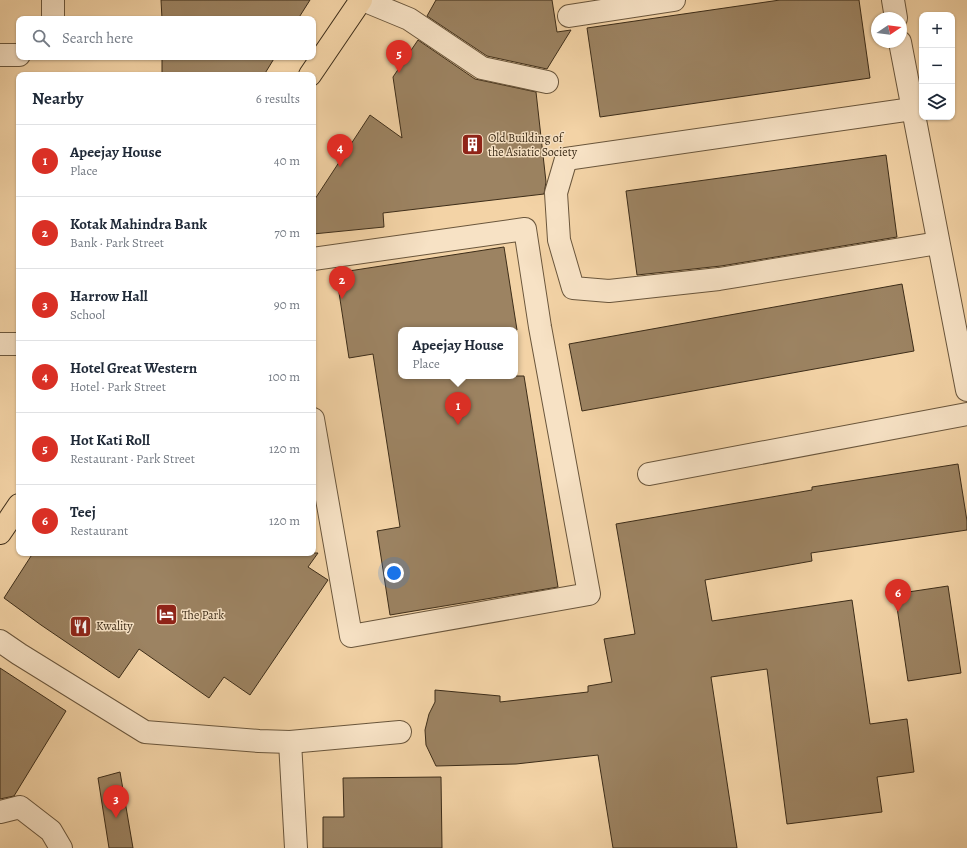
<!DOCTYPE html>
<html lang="en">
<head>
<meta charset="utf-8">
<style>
	:root { --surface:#fff; --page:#f6f6f7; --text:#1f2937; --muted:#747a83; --line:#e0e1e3; --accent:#d93025 }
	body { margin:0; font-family:Alegreya,serif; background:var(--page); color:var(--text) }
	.controls { position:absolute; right:12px; top:12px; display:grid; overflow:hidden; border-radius:8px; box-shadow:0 1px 3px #0004 }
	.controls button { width:36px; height:36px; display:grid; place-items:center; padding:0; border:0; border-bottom:1px solid var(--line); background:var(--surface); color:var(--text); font:20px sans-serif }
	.compass { position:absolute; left:871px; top:12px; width:36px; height:36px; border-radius:50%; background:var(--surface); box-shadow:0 1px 3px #0004; rotate:77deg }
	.you { position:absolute; left:394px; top:573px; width:14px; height:14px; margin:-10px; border:3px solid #fff; border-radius:50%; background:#1a73e8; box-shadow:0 0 0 6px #1a73e833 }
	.badge { display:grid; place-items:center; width:26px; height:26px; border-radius:50%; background:var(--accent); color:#fff; font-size:13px; font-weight:700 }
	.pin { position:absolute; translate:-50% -33px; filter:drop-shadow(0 1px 2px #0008) }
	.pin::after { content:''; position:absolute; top:21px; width:14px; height:12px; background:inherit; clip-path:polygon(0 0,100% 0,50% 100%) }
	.popup { position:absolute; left:398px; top:327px; width:120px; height:52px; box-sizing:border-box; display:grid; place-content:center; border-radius:8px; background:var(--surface); filter:drop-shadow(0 1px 3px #0005); font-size:13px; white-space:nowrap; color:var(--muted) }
	.popup b { font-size:15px; color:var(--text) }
	.popup::after { content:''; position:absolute; left:50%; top:100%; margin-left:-8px; border:8px solid transparent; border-top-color:var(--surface) }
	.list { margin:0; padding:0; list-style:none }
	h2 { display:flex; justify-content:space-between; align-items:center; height:52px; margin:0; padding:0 16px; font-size:17px }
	h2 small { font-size:13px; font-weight:400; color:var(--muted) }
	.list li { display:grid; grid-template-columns:26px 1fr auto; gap:12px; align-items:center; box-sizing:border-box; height:72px; padding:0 16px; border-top:1px solid var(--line) }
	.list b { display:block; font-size:15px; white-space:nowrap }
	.list p { margin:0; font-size:13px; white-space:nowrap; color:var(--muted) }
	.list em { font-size:13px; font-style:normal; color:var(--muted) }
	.icon { flex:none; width:22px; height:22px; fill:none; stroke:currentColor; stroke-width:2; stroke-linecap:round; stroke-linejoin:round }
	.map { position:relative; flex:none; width:967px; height:848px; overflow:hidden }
	.search { position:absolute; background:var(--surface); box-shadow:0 1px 3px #0004; left:16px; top:16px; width:300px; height:44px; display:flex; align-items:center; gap:10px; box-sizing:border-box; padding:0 14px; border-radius:8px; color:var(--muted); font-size:15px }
	.panel { position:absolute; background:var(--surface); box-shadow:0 1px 3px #0004; left:16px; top:72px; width:300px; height:484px; border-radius:8px }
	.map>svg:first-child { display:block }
	.building { fill:#9c8362; stroke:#3d2d19 }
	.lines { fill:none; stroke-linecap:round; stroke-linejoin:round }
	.minor-casing { stroke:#6a563c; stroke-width:24 }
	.major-casing { stroke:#3d2d19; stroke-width:24 }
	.minor { stroke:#f7e2c5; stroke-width:22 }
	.major { stroke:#f3d3a6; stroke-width:22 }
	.labels { text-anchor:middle; stroke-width:3; stroke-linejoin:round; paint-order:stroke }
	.poi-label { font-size:12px; fill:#3d2d19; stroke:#f7e2c5; text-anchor:start }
</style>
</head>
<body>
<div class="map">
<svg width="967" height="848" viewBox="0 0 967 848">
	<rect width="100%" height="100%" fill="#f3d3a6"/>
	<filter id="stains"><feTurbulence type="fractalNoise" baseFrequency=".005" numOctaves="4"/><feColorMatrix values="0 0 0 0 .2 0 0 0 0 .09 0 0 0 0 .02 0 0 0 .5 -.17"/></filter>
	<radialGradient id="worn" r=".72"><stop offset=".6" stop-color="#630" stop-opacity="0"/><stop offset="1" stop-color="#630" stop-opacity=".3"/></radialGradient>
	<!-- building -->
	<g class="building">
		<path d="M161 0H310L298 19H162Z"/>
		<path d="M436 0H552L557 32 571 30 547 69 487 56 427 16Z"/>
		<path d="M780 0H859L870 78 600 117 587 28Z"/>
		<path d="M418 40 475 79 536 92 546 182 544 194 383 213 384 227 313 234V202L370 115 402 138 393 77Z"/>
		<path d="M162 57H275L264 75H162Z"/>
		<path d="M886 155 897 237 721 266 637 275 626 191Z"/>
		<path d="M504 247 517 330H401V376H524L558 587 390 615 377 531 400 527 373 354 349 358 336 273Z"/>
		<path d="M902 284 914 351 582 411 569 344Z"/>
		<path d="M958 464 967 521V530L811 553 812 561 705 580 712 621 852 600 870 724 907 719 914 772 877 777 882 812 787 824 767 669 711 677 737 848H613L598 755 516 764 436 766 426 745 425 730 429 714 435 702V690L500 696V702L588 692V686L612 682 604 639 635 634 616 524 812 490V487Z"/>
		<path d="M33 553H318L308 567 328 580 250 695 224 677 209 698 139 649 119 678 41 625 4 598Z"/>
		<path d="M948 586 961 673 908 681 895 594Z"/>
		<path d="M0 668 66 711 14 796 0 799Z"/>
		<path d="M120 772 133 848H109L98 778Z"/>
		<path d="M441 777 442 848H323V817H344L343 778Z"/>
	</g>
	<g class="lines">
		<defs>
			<g id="minor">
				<path d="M363 0 409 19 482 68 547 82"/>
				<path d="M893 0 896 18"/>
				<path d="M569 16 674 0"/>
				<path d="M53 19V0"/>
				<path d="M900 42 967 390"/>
				<path d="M0 55H19"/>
				<path d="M912 109 566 159 556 193 559 240 573 288 609 291 719 279 938 243"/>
				<path d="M313 259 525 229 540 327 589 594 351 636 313 419"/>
				<path d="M0 344H19"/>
				<path d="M649 474 967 414"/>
				<path d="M0 641 19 654 145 732 259 741 290 742 400 732"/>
				<path d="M290 742 296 848"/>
				<path d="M0 812 20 807 51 831 61 848"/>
			</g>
			<g id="major">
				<path d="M310 75 361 0"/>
				<path d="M0 533 19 505"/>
			</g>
		</defs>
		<!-- minor casing -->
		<use href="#minor" class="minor-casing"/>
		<!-- major casing -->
		<use href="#major" class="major-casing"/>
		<!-- minor -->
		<use href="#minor" class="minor"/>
		<!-- major -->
		<use href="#major" class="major"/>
	</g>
	<!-- icons -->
	<defs>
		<symbol id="building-square" viewBox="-11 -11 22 22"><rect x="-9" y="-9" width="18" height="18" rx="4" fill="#8f2418" stroke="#f7e2c5"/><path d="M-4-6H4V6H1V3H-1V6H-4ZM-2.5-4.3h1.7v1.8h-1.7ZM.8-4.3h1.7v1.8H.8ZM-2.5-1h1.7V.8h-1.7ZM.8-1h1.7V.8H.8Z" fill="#fff"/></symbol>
		<symbol id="hotel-square" viewBox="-11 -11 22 22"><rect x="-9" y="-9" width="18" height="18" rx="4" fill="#8f2418" stroke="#f7e2c5"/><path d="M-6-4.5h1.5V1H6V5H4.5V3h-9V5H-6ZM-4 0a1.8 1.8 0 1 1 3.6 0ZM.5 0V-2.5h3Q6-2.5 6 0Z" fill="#fff"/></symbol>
		<symbol id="restaurant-square" viewBox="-11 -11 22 22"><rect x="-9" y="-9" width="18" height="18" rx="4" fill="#8f2418" stroke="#f7e2c5"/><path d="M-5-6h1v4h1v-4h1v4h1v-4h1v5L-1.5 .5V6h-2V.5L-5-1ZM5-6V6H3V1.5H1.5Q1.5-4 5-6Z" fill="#fff"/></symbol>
	</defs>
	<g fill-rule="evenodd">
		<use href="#building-square" x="460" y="132" width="25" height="25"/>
		<use href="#hotel-square" x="154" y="602" width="25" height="25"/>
		<use href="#restaurant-square" x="68" y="614" width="25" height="25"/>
	</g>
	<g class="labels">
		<!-- poi labels -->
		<g class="poi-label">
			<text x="488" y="142">Old Building of<tspan x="488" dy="14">the Asiatic Society</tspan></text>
			<text x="182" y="619">The Park</text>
			<text x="96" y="630">Kwality</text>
		</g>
	</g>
	<rect width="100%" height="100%" filter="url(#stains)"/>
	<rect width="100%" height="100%" fill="url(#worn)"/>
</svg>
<div class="controls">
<button>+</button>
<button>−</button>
<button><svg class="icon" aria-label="layers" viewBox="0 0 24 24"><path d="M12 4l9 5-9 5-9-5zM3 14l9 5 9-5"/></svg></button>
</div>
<svg class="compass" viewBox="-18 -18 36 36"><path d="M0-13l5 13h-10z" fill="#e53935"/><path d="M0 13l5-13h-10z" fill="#747a83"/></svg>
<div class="you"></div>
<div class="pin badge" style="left:458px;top:425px">1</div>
<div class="popup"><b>Apeejay House</b>Place</div>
<div class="pin badge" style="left:342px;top:299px">2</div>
<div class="pin badge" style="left:116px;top:818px">3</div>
<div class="pin badge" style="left:340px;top:167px">4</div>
<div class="pin badge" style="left:399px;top:73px">5</div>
<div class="pin badge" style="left:898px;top:612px">6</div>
<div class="search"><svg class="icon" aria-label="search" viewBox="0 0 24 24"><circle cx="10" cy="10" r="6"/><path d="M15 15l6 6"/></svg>Search here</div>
<section class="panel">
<h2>Nearby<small>6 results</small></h2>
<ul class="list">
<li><span class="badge">1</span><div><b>Apeejay House</b><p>Place</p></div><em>40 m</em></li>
<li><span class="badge">2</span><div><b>Kotak Mahindra Bank</b><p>Bank · Park Street</p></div><em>70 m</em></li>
<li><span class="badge">3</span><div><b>Harrow Hall</b><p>School</p></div><em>90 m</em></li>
<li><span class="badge">4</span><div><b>Hotel Great Western</b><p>Hotel · Park Street</p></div><em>100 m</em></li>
<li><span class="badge">5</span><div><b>Hot Kati Roll</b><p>Restaurant · Park Street</p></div><em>120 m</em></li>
<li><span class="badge">6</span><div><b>Teej</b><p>Restaurant</p></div><em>120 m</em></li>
</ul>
</section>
</div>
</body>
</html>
